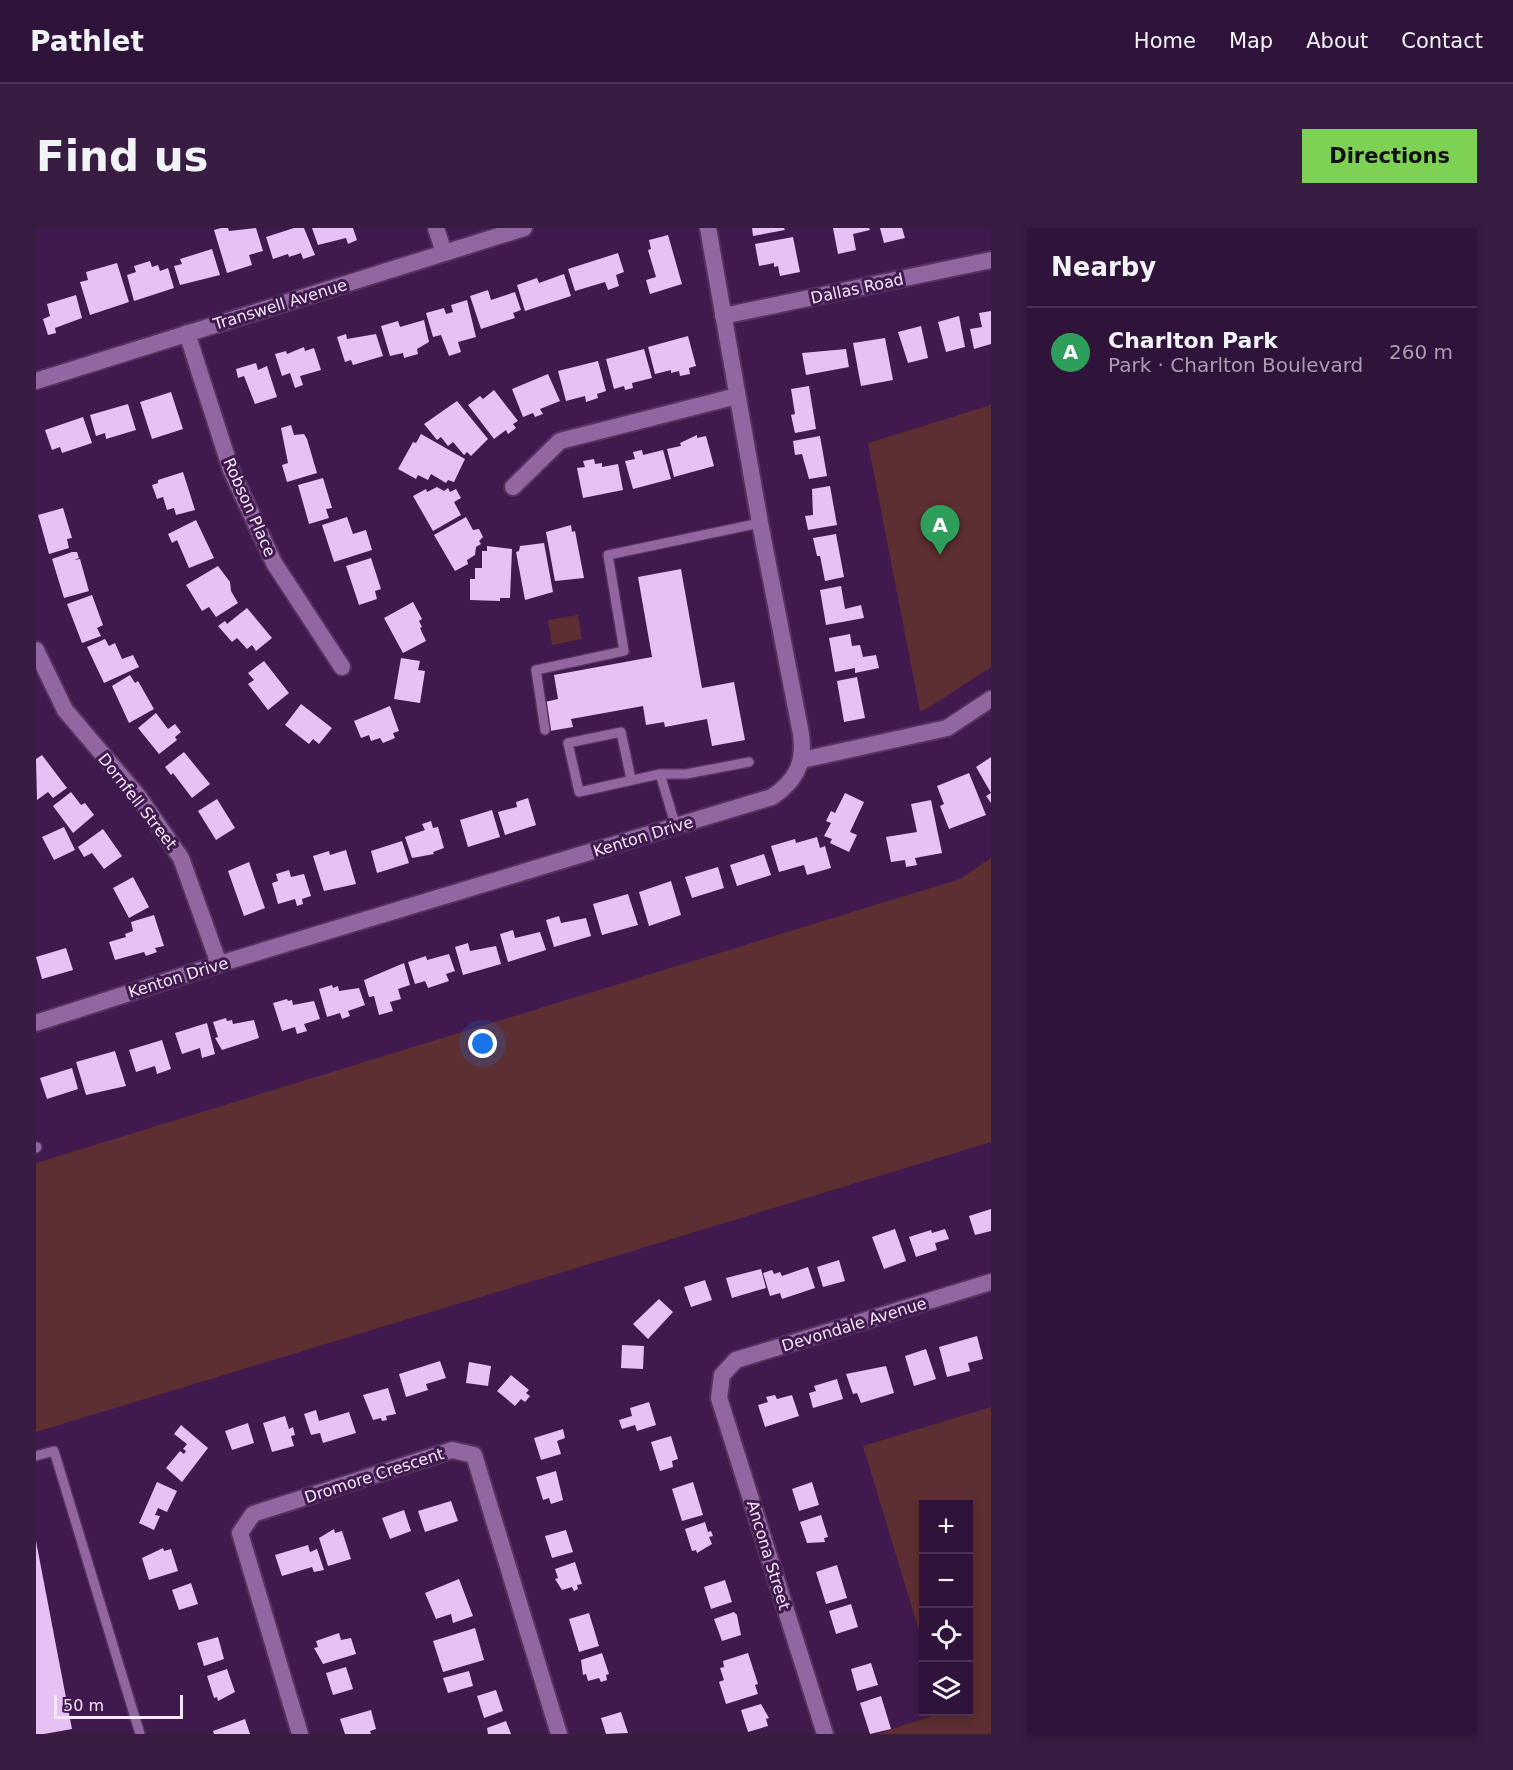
<!DOCTYPE html>
<html lang="en">
<head>
<meta charset="utf-8">
<style>
	:root { --surface:#30133a; --page:#381c42; --text:#f1f3f6; --muted:#a89eaf; --line:#4b3254; --accent:#7dd154 }
	body { margin:0; font-family:"DejaVu Sans",sans-serif; background:var(--page); color:var(--text) }
	.controls { position:absolute; right:18px; bottom:18px; display:grid; overflow:hidden; border-radius:0px; box-shadow:0 3px 9px #0003 }
	.controls button { width:54px; height:54px; display:grid; place-items:center; padding:0; border:0; border-bottom:2px solid var(--line); background:var(--surface); color:var(--text); font:30px sans-serif }
	.scale { position:absolute; left:18px; bottom:15px; width:129px; box-sizing:border-box; padding-left:6px; border:3px solid #f6e8fb; border-top:0; font-size:16px; line-height:21px; white-space:nowrap; color:#f6e8fb; -webkit-text-stroke:4px #40194e; paint-order:stroke }
	.you { position:absolute; left:447px; top:816px; width:21px; height:21px; margin:-15px; border:4px solid #fff; border-radius:50%; background:#1a73e8; box-shadow:0 0 0 9px #1a73e833 }
	.badge { display:grid; place-items:center; width:39px; height:39px; border-radius:50%; background:var(--accent); color:#fff; font-size:20px; font-weight:700 }
	.pin { position:absolute; translate:-50% -50px; filter:drop-shadow(0 2px 3px #0008) }
	.pin::after { content:''; position:absolute; top:32px; width:21px; height:18px; background:inherit; clip-path:polygon(0 0,100% 0,50% 100%) }
	.list { margin:0; padding:0; list-style:none }
	h2 { display:flex; justify-content:space-between; align-items:center; height:78px; margin:0; padding:0 24px; font-size:26px }
	h2 small { font-size:20px; font-weight:400; color:var(--muted) }
	.list li { display:grid; grid-template-columns:39px 1fr auto; gap:18px; align-items:center; box-sizing:border-box; height:90px; padding:0 24px; border-top:2px solid var(--line) }
	.list b { display:block; font-size:22px; white-space:nowrap }
	.list p { margin:0; font-size:20px; white-space:nowrap; color:var(--muted) }
	.list em { font-size:20px; font-style:normal; color:var(--muted) }
	.icon { flex:none; width:33px; height:33px; fill:none; stroke:currentColor; stroke-width:2; stroke-linecap:round; stroke-linejoin:round }
	.map { position:relative; flex:none; width:955px; height:1506px; overflow:hidden; border-radius:0px }
	header { display:flex; align-items:center; gap:36px; box-sizing:border-box; height:84px; padding:0 30px; background:var(--surface); border-bottom:2px solid var(--line) }
	header strong { font-size:28px }
	nav { display:flex; gap:33px; margin-inline-start:auto; font-size:21px }
	.intro { display:flex; align-items:center; justify-content:space-between; box-sizing:border-box; height:144px; padding:0 36px }
	h1 { margin:0; font-size:42px }
	.button { padding:15px 27px; border-radius:0px; background:var(--accent); color:#111; font-size:21px; font-weight:700 }
	main { display:flex; gap:36px; padding:0 36px }
	aside { flex:1; background:var(--surface); border-radius:0px; box-shadow:0 3px 9px #0003 }
	.map>svg:first-child { display:block }
	.green { fill:#5e2f32 }
	.building { fill:#e7c0f5 }
	.lines { fill:none; stroke-linecap:round; stroke-linejoin:round }
	.service-casing { stroke:#54335e; stroke-width:12 }
	.minor-casing { stroke:#54335e; stroke-width:20 }
	.service { stroke:#9166a1; stroke-width:9 }
	.minor { stroke:#9166a1; stroke-width:16 }
	.labels { text-anchor:middle; stroke-width:6; stroke-linejoin:round; paint-order:stroke }
	.street-label { font-size:16px; fill:#f6e8fb; stroke:#40194e }
</style>
</head>
<body>
<header>
<strong>Pathlet</strong>
<nav><a>Home</a><a>Map</a><a>About</a><a>Contact</a></nav>
</header>
<div class="intro"><h1>Find us</h1><a class="button">Directions</a></div>
<main>
<div class="map">
<svg width="955" height="1506" viewBox="0 0 955 1506">
	<rect width="100%" height="100%" fill="#40194e"/>
	<!-- green -->
	<g class="green">
		<path d="M955 177V439L892 480 884 483 832 215Z"/>
		<path d="M542 387 546 411 516 417 512 392Z"/>
		<path d="M955 630V914L0 1204V935L924 651Z"/>
		<path d="M955 1179V1506H841L908 1484H932V1276H888L887 1416 827 1218Z"/>
	</g>
	<!-- building -->
	<g class="building">
		<path d="M185 0H192L193 3 220 0 227 23 213 27 216 37 191 45 178 2Z"/>
		<path d="M258 0H268L279 27 267 31 265 25 253 29 252 26 237 31 230 9Z"/>
		<path d="M276 0H317L321 12 312 16 310 10 282 17Z"/>
		<path d="M716 0H748L749 2 717 8Z"/>
		<path d="M797 0H833L834 2 817 6 820 22 802 26Z"/>
		<path d="M844 0H866L869 10 848 15Z"/>
		<path d="M632 7 646 56 614 66 610 52 620 49 612 22 615 21 613 12Z"/>
		<path d="M757 9 764 44 744 48 742 38 738 39V35L723 38 719 16Z"/>
		<path d="M176 21 184 47 144 57 138 38 146 36 144 31Z"/>
		<path d="M582 25 588 44 580 47 583 58 572 62 569 54 539 63 532 41Z"/>
		<path d="M114 33 116 39 122 37 124 43 132 40 138 60 98 73 91 47 100 44 98 38Z"/>
		<path d="M81 35 93 74 54 87 44 54 52 52 50 44Z"/>
		<path d="M528 46 535 68 489 83 481 57 501 50 503 55Z"/>
		<path d="M452 62 455 72 479 64 485 82 477 85 479 90 445 101 434 68Z"/>
		<path d="M40 67 46 90 19 100 20 105 12 107 7 91 14 88 11 76Z"/>
		<path d="M431 72 440 109 422 114 425 124 413 128 405 107 397 109 390 85 408 80 410 86 417 84 415 77Z"/>
		<path d="M955 83V116L938 121 934 101 946 99 943 85Z"/>
		<path d="M923 88 929 119 910 124 902 94Z"/>
		<path d="M388 92 393 114 381 121 382 126 368 130 367 125 354 128 345 98 362 93 364 99Z"/>
		<path d="M885 98 892 130 872 135 862 104Z"/>
		<path d="M310 106 311 111 340 106 347 128 317 137 315 132 309 134 301 109Z"/>
		<path d="M652 108 660 138 653 140 654 146 644 148 643 143 635 145V142L619 146 612 119Z"/>
		<path d="M849 110 857 152 825 158 817 115Z"/>
		<path d="M268 119 269 123 278 120 285 142 264 148 267 157 259 160 254 145 246 148 239 126 250 123 251 126Z"/>
		<path d="M608 121 616 150 596 155 597 160 589 162 588 158 578 161 570 131Z"/>
		<path d="M810 121 813 139 770 147 766 125Z"/>
		<path d="M562 133 570 163 561 166 562 170 550 174 549 168 530 173 522 143Z"/>
		<path d="M220 135 222 142 231 138 241 169 219 176 208 148 202 150 200 141Z"/>
		<path d="M512 146 524 173 504 181 507 186 499 189 497 185 487 189 476 161Z"/>
		<path d="M773 158 780 201 759 205 755 187 759 186 755 161Z"/>
		<path d="M458 162 482 193 477 196 480 200 472 206 470 202 458 211 432 177 444 168 447 171Z"/>
		<path d="M135 164 147 201 116 211 104 174Z"/>
		<path d="M421 173 452 211 435 228 431 224 428 227 417 214 412 218 405 209 401 212 388 196Z"/>
		<path d="M92 176 100 202 70 211 69 205 60 208 54 187Z"/>
		<path d="M47 189 56 215 26 225 24 219 16 222 9 202Z"/>
		<path d="M255 197 258 207 268 206 271 211 281 245 251 254 246 237 252 235 245 200Z"/>
		<path d="M385 206 429 231 418 254 412 252 410 255 395 246 392 252 382 247 380 251 362 241 377 214 380 215Z"/>
		<path d="M661 207V210L670 208 678 238 638 249 631 221 645 218 644 215Z"/>
		<path d="M784 208 791 248 773 251 766 226 759 227 757 213Z"/>
		<path d="M606 222 607 227 627 222 635 251 597 261 589 233 599 231 597 224Z"/>
		<path d="M558 231 559 236 566 235V239L582 236 587 262 547 270 541 240 549 239 547 233Z"/>
		<path d="M147 244 159 282 140 287 138 280 131 282 127 269 121 271 116 257 122 255V252Z"/>
		<path d="M287 250 296 280 290 281 293 290 273 296 262 257Z"/>
		<path d="M794 258 801 297 772 302 769 288 777 287 776 261Z"/>
		<path d="M401 259 408 263 412 260 414 264 420 261 425 270 418 274 425 287 397 303 377 268 390 261 391 264Z"/>
		<path d="M27 280 36 310 31 311 33 320 13 326 2 287Z"/>
		<path d="M311 289 317 306 330 302 336 322 298 334 286 297Z"/>
		<path d="M430 289 437 302 443 301 447 309 443 313 445 316 440 319 439 327 431 332 432 336 419 343 398 307Z"/>
		<path d="M160 292 178 330 153 340 141 312 136 315 132 306Z"/>
		<path d="M535 297 536 304 539 303 548 350 519 353 510 304Z"/>
		<path d="M800 306 808 349 789 353 784 328H781L777 310Z"/>
		<path d="M508 315 517 364 489 372 480 324 483 323 484 318Z"/>
		<path d="M451 318 476 321 474 370H464V373L434 372V351H439V340H446V323H451Z"/>
		<path d="M36 324H41L43 330 38 332 44 331 53 363 28 370 16 331Z"/>
		<path d="M335 330 345 361 339 363 341 371 323 377 310 338Z"/>
		<path d="M182 338 194 354 195 363 202 375 180 389 173 379 166 383 150 357Z"/>
		<path d="M645 341 666 460 698 454 709 512 676 518 671 491 629 499 628 494 610 497 607 478 535 491 537 499 514 503 509 474 522 471 518 447 616 429 602 349Z"/>
		<path d="M805 358 809 381 825 377 828 390 790 397 784 362Z"/>
		<path d="M56 367 67 397 61 400 65 408 46 415 31 376Z"/>
		<path d="M377 374 386 391 383 393 386 399 384 400 390 413 367 425 348 390Z"/>
		<path d="M211 380 236 410 220 423 216 417 211 421 201 410 196 414 182 398 189 393 191 396Z"/>
		<path d="M814 406 816 418 824 417 827 429 840 427 843 440 819 445V440L799 444 793 410Z"/>
		<path d="M69 411 73 418 79 415 86 431 97 427 103 439 68 455 51 419Z"/>
		<path d="M365 430 384 433 382 442 389 443 384 475 358 471Z"/>
		<path d="M228 433 253 465 232 482 212 456 218 452 212 445Z"/>
		<path d="M94 447 99 455 102 453 118 481 93 495 76 458Z"/>
		<path d="M821 449 829 490 808 494 801 453Z"/>
		<path d="M265 476 296 500 283 516 277 511 273 516 249 497Z"/>
		<path d="M354 478 363 503 357 505 359 510 347 515 344 510 335 513 333 507 325 510 318 493Z"/>
		<path d="M120 485 132 501 139 496 145 504 139 509 141 512 123 526 102 500Z"/>
		<path d="M148 524 174 556 156 570 137 545 135 547 129 539Z"/>
		<path d="M6 527 31 560 17 570 12 564 1 572 0 531Z"/>
		<path d="M955 529V575L950 568 955 565 940 539Z"/>
		<path d="M933 545 950 587 913 601 904 578 908 576 901 558Z"/>
		<path d="M35 564 45 577 49 575 58 587 37 605 17 578Z"/>
		<path d="M809 565 828 574 814 604 821 607 813 624 794 615 796 611 788 608 795 595 790 593 795 583 799 585Z"/>
		<path d="M492 570 500 597 469 607 462 584 481 579 480 574Z"/>
		<path d="M181 571 199 600 180 612 162 583Z"/>
		<path d="M895 572 906 625 879 630 881 637 870 639 869 632 855 634 850 609 881 604 875 576Z"/>
		<path d="M456 582 464 609 432 619 424 592Z"/>
		<path d="M395 593 397 600 402 599 408 620 397 624 398 626 376 630 369 609 389 602 386 596Z"/>
		<path d="M28 599 39 622 18 632 6 609Z"/>
		<path d="M67 601 86 628 68 641 56 625 48 629 42 619Z"/>
		<path d="M781 609 784 620 789 618 795 640 771 647 768 637 743 644 735 618 759 611 760 615Z"/>
		<path d="M366 613 373 635 341 645 335 623Z"/>
		<path d="M310 622 320 656 288 663 277 628 293 623 294 627Z"/>
		<path d="M728 626 735 647 701 658 694 637Z"/>
		<path d="M213 634 229 680 208 688 192 643Z"/>
		<path d="M682 639 688 660 656 670 649 649Z"/>
		<path d="M253 642 255 649 268 646 275 668 266 671 267 676 261 678 259 671 242 676 236 655 242 653 240 646Z"/>
		<path d="M97 649 113 679 93 690 77 660Z"/>
		<path d="M635 653 645 687 613 698 603 664Z"/>
		<path d="M592 666 602 697 566 707 557 676Z"/>
		<path d="M118 687 128 718 119 720 121 724 110 728 108 724 79 732 73 714 90 709 89 706 97 703 95 694Z"/>
		<path d="M523 688 525 695 550 690 555 708 518 719 510 692Z"/>
		<path d="M477 702 479 710 504 704 510 722 472 734 464 706Z"/>
		<path d="M432 715 434 723 460 718 465 736 427 747 419 719Z"/>
		<path d="M30 720 37 742 6 751 0 729Z"/>
		<path d="M413 726 419 743 410 746 413 753 392 760 389 753 379 756 372 734 390 728 391 732Z"/>
		<path d="M368 735 374 757 362 761 365 771 354 774 357 783 343 787 338 768 333 769 328 752Z"/>
		<path d="M296 757 297 760 302 758 303 763 323 760 329 777 312 783 314 788 306 791 304 785 291 789 283 761Z"/>
		<path d="M251 771 252 773 256 772 257 777 278 773 284 791 268 796 271 803 261 806 259 799 246 803 237 775Z"/>
		<path d="M190 790 191 793 196 792 197 796 218 792 223 810 186 822 179 810 182 809 177 794Z"/>
		<path d="M171 795 179 826 166 830 164 820 146 826 139 805Z"/>
		<path d="M126 812 135 841 121 846 119 838 100 844 93 822Z"/>
		<path d="M79 823 90 858 50 867 40 834Z"/>
		<path d="M36 840 42 861 11 871 4 850Z"/>
		<path d="M955 981V1003L939 1007 933 988Z"/>
		<path d="M859 1001 870 1033 848 1041 836 1009Z"/>
		<path d="M909 1001 913 1011 899 1015 901 1022 880 1029 873 1009 895 1002 896 1005Z"/>
		<path d="M803 1032 809 1053 787 1059 781 1039Z"/>
		<path d="M772 1039 779 1060 746 1071 744 1065 734 1068 727 1045 736 1042 738 1046 744 1044 746 1048Z"/>
		<path d="M725 1041 730 1060 696 1070 690 1050Z"/>
		<path d="M669 1052 676 1072 655 1079 648 1059Z"/>
		<path d="M623 1071 637 1084 612 1111 597 1096Z"/>
		<path d="M941 1108 947 1131 932 1135 934 1143 911 1149 903 1119Z"/>
		<path d="M586 1117 608 1118 607 1141 585 1140Z"/>
		<path d="M890 1121 900 1151 878 1158 869 1128Z"/>
		<path d="M404 1133 410 1150 390 1156 392 1162 370 1169 363 1146Z"/>
		<path d="M433 1134 455 1138 452 1158 430 1155Z"/>
		<path d="M850 1138 858 1165 825 1175 821 1165 817 1166 810 1146Z"/>
		<path d="M475 1147 493 1162 490 1165 494 1168 489 1174 485 1171 479 1178 461 1163Z"/>
		<path d="M801 1151 807 1171 777 1180 773 1165 780 1163 778 1158Z"/>
		<path d="M352 1160 360 1186 350 1188 351 1192 346 1193 345 1190 337 1192 327 1167Z"/>
		<path d="M739 1167 741 1171 756 1167 763 1188 729 1199 722 1177 732 1174 730 1169Z"/>
		<path d="M613 1174 620 1197 601 1203 599 1197 586 1201 583 1192 596 1188 594 1180Z"/>
		<path d="M280 1182 283 1193 313 1184 320 1205 287 1215 284 1205 275 1207 268 1186Z"/>
		<path d="M249 1188 253 1201 257 1199 259 1207 255 1208 258 1218 236 1224 227 1195Z"/>
		<path d="M212 1195 218 1215 196 1222 189 1203Z"/>
		<path d="M145 1197 172 1220 146 1254 130 1240 144 1223 148 1226 150 1223 147 1221 151 1216 138 1206Z"/>
		<path d="M527 1201 529 1210 521 1213 525 1226 505 1232 498 1210Z"/>
		<path d="M635 1208 642 1231 636 1233 637 1239 624 1243 615 1214Z"/>
		<path d="M520 1243 527 1272 515 1276 513 1270 507 1272 500 1249Z"/>
		<path d="M121 1254 141 1263 131 1284 122 1280 119 1287 124 1288 118 1302 103 1295Z"/>
		<path d="M657 1254 667 1287 646 1293 636 1261Z"/>
		<path d="M776 1254 783 1277 763 1283 756 1261Z"/>
		<path d="M415 1273 422 1293 389 1304 382 1283Z"/>
		<path d="M368 1282 375 1303 354 1311 346 1290Z"/>
		<path d="M785 1287 792 1309 788 1310 789 1314 771 1315 764 1294Z"/>
		<path d="M669 1294 672 1304 675 1303 677 1308 673 1309 676 1316 661 1325 660 1322 656 1323 649 1301Z"/>
		<path d="M298 1301 299 1305 306 1303 315 1331 292 1338 283 1310Z"/>
		<path d="M530 1302 537 1324 516 1330 509 1308Z"/>
		<path d="M0 1313 36 1501 8 1506H0Z"/>
		<path d="M272 1317 274 1324 281 1321 288 1342 278 1344 276 1339 246 1348 239 1327Z"/>
		<path d="M127 1320 128 1323 135 1321 142 1343 113 1352 106 1330Z"/>
		<path d="M539 1334 546 1356 541 1357 542 1361 538 1363 536 1359 526 1362 519 1351 522 1350 519 1341Z"/>
		<path d="M801 1337 811 1370 790 1376 780 1344Z"/>
		<path d="M423 1351 437 1388 417 1395 415 1386 400 1391 389 1365Z"/>
		<path d="M689 1352 696 1374 675 1381 668 1359Z"/>
		<path d="M155 1355 162 1376 143 1382 136 1362Z"/>
		<path d="M815 1376 822 1399 800 1406 793 1383Z"/>
		<path d="M698 1384 701 1387 705 1407 686 1413 678 1391Z"/>
		<path d="M553 1385 563 1418 543 1424 533 1391Z"/>
		<path d="M439 1400 448 1432 407 1444 397 1413Z"/>
		<path d="M303 1405 305 1412 315 1410 320 1426 287 1436 278 1420 282 1419 280 1413Z"/>
		<path d="M182 1409 188 1431 168 1438 161 1415Z"/>
		<path d="M566 1425 573 1446 570 1447 571 1452 565 1454 563 1450 552 1453 550 1446 547 1447 545 1432Z"/>
		<path d="M712 1425 722 1456 719 1457 722 1466 690 1476 683 1454 688 1452 684 1440 688 1439 687 1433Z"/>
		<path d="M835 1435 842 1457 821 1463 815 1441Z"/>
		<path d="M310 1439 317 1461 297 1467 290 1445Z"/>
		<path d="M191 1441 199 1464 182 1473 181 1469 178 1470 171 1448Z"/>
		<path d="M433 1443 437 1458 412 1465 407 1450Z"/>
		<path d="M460 1462 467 1483 448 1490 441 1468Z"/>
		<path d="M845 1468 855 1501 834 1506 824 1475Z"/>
		<path d="M725 1476 733 1490 730 1491 732 1498 712 1504 705 1482Z"/>
		<path d="M335 1482 340 1501 334 1503 335 1506H309L304 1491Z"/>
		<path d="M585 1484 592 1505 570 1506 565 1490Z"/>
		<path d="M209 1491 214 1506H178L177 1503Z"/>
		<path d="M470 1493 475 1506H452L451 1500Z"/>
	</g>
	<g class="lines">
		<defs>
			<g id="service">
				<path d="M509 502 500 442 588 423 572 327 724 295"/>
				<path d="M624 546H650L713 534"/>
				<path d="M595 551 585 504 532 515 543 564 624 546 640 599"/>
				<path d="M0 920 1 919"/>
				<path d="M0 1228 18 1223 104 1506"/>
			</g>
			<g id="minor">
				<path d="M400 0 408 25"/>
				<path d="M687 88 955 32"/>
				<path d="M151 105 195 242 238 335 306 439"/>
				<path d="M0 153 488 0"/>
				<path d="M477 259 524 213 701 168"/>
				<path d="M0 422 29 482 102 568 145 630 183 736"/>
				<path d="M766 532 911 500 955 471"/>
				<path d="M0 795 183 736 736 569C760 553 769 535 765 506L724 295 672 0"/>
				<path d="M264 1506 204 1305 217 1286 416 1222 438 1227 523 1506"/>
				<path d="M789 1506 683 1170 686 1147 700 1132 955 1054"/>
			</g>
		</defs>
		<!-- service casing -->
		<use href="#service" class="service-casing"/>
		<!-- minor casing -->
		<use href="#minor" class="minor-casing"/>
		<!-- service -->
		<use href="#service" class="service"/>
		<!-- minor -->
		<use href="#minor" class="minor"/>
	</g>
	<g class="labels">
		<!-- street labels -->
		<g class="street-label">
			<text transform="translate(821 60) rotate(-12)" y="6">Dallas Road</text>
			<text transform="translate(244 76) rotate(-17)" y="6">Transwell Avenue</text>
			<text transform="translate(214 279) rotate(66)" y="6">Robson Place</text>
			<text transform="translate(102 573) rotate(52)" y="6">Dornfell Street</text>
			<text transform="translate(607 608) rotate(-17)" y="6">Kenton Drive</text>
			<text transform="translate(142 749) rotate(-17)" y="6">Kenton Drive</text>
			<text transform="translate(818 1096) rotate(-17)" y="6">Devondale Avenue</text>
			<text transform="translate(338 1247) rotate(-18)" y="6">Dromore Crescent</text>
			<text transform="translate(733 1327) rotate(73)" y="6">Ancona Street</text>
		</g>
	</g>
</svg>
<div class="controls">
<button>+</button>
<button>−</button>
<button><svg class="icon" aria-label="locate" viewBox="0 0 24 24"><circle cx="12" cy="12" r="6"/><path d="M12 2v4M12 18v4M2 12h4M18 12h4"/></svg></button>
<button><svg class="icon" aria-label="layers" viewBox="0 0 24 24"><path d="M12 4l9 5-9 5-9-5zM3 14l9 5 9-5"/></svg></button>
</div>
<div class="scale">50 m</div>
<div class="you"></div>
<div class="pin badge" style="left:904px;top:327px;background:#2e9e5b">A</div>
</div>
<aside>
<h2>Nearby<small></small></h2>
<ul class="list">
<li><span class="badge" style="background:#2e9e5b">A</span><div><b>Charlton Park</b><p>Park · Charlton Boulevard</p></div><em>260 m</em></li>
</ul>
</aside>
</main>
</body>
</html>
